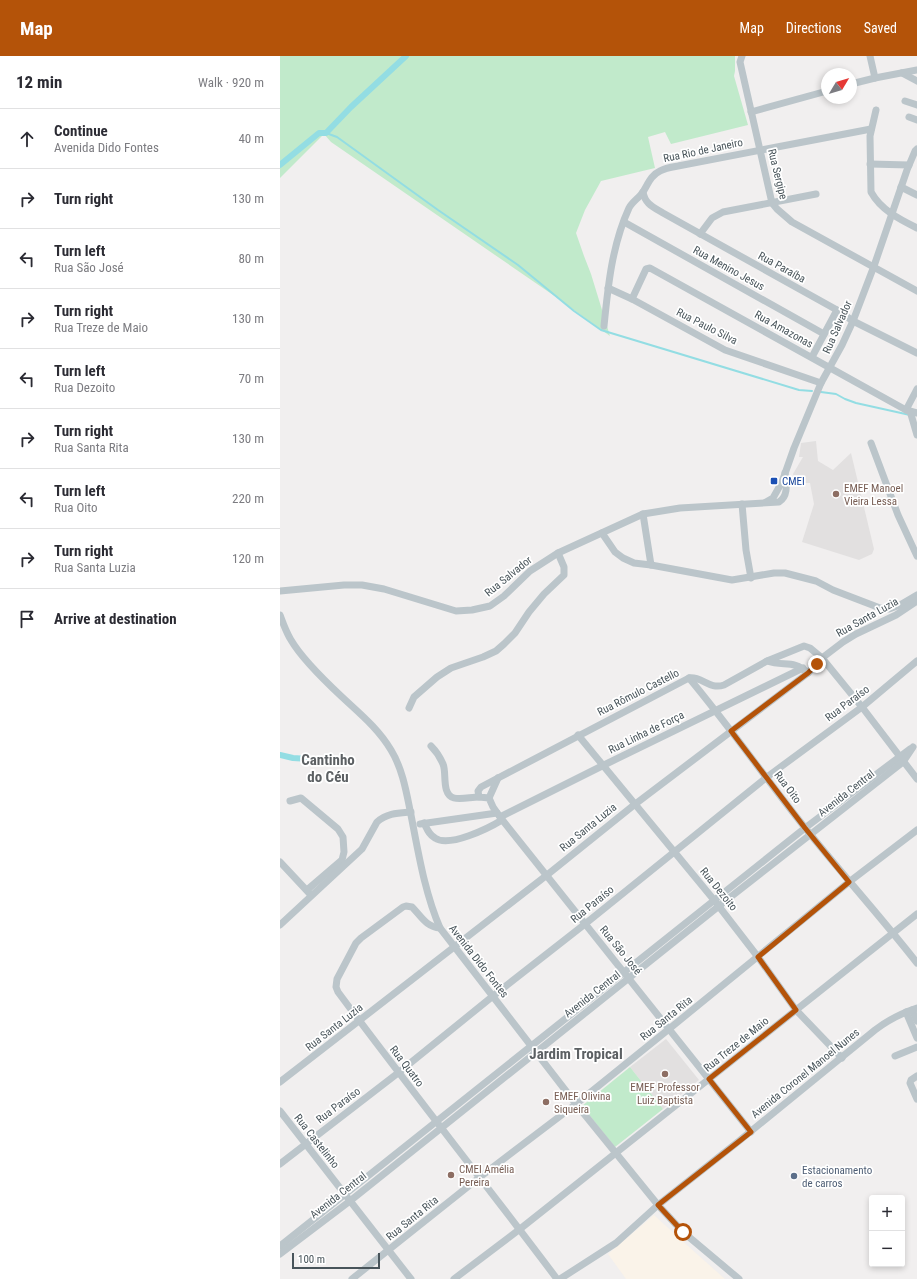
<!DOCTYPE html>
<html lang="en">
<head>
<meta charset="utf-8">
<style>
	:root { --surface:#fff; --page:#f7f7f7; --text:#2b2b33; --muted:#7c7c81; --line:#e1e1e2; --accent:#b45309 }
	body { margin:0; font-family:"Roboto Condensed",sans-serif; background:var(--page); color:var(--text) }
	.controls { position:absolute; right:12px; bottom:12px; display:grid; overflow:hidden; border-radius:4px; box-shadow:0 2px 6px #0003 }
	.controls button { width:36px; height:36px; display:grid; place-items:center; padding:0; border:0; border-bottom:1px solid var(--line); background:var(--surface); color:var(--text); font:20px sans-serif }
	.compass { position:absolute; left:541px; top:12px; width:36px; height:36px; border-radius:50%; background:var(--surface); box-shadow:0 2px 6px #0003; rotate:52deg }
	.scale { position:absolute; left:12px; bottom:10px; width:88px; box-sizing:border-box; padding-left:4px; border:2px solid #48545a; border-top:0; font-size:11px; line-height:14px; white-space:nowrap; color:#48545a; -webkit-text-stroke:3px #fff; paint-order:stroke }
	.stop { position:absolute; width:12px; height:12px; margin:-9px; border:3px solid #b45309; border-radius:50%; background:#fff }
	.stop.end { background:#b45309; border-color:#fff; box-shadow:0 1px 4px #0008 }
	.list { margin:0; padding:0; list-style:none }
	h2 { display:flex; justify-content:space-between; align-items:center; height:52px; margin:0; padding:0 16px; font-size:17px }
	h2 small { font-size:13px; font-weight:400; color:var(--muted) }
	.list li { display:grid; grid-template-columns:26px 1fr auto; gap:12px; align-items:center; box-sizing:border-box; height:60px; padding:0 16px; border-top:1px solid var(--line) }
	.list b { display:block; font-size:15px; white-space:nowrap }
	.list p { margin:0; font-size:13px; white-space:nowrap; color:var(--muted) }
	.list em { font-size:13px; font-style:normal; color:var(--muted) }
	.icon { flex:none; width:22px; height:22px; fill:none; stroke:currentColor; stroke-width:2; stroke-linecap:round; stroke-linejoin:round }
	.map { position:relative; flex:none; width:637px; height:1223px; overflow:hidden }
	header { display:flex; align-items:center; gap:24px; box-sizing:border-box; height:56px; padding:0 20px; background:var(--accent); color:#fff }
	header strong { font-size:19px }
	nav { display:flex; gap:22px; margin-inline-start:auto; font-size:14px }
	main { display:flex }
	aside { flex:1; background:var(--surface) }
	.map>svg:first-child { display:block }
	.commercial { fill:#faf3e9 }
	.education { fill:#e2e0e0 }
	.green { fill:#c1eacb }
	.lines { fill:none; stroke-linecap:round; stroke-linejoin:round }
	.stream { stroke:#93dde3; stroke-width:2 }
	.canal { stroke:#93dde3; stroke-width:6 }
	.minor { stroke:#bbc5ca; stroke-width:7 }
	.route { stroke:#b45309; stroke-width:5 }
	.transit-dot { fill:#1a4fb4; stroke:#fff; stroke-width:1.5 }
	.education-dot { fill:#8d6e63; stroke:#fff; stroke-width:1.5 }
	.service-dot { fill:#5c6f8a; stroke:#fff; stroke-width:1.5 }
	.labels { text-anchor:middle; stroke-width:3.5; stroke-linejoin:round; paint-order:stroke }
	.street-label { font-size:11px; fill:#48545a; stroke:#fff }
	.transit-label { font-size:11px; fill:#164399; stroke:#fff; text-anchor:start }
	.education-label { font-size:11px; fill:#785e54; stroke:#fff; text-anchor:start }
	.service-label { font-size:11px; fill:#4e5e75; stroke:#fff; text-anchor:start }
	.district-label { font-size:15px; font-weight:bold; fill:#5c6063; stroke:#fff }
</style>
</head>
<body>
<header>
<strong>Map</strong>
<nav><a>Map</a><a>Directions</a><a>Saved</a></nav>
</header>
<main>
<aside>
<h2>12 min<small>Walk · 920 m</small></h2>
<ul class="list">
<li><svg class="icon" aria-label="ahead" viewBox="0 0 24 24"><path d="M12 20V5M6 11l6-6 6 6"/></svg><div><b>Continue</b><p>Avenida Dido Fontes</p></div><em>40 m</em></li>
<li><svg class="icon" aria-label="right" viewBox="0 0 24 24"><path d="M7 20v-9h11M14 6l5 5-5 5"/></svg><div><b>Turn right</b></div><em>130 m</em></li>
<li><svg class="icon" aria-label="left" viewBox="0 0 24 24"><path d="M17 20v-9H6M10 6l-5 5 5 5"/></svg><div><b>Turn left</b><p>Rua São José</p></div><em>80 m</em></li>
<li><svg class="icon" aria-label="right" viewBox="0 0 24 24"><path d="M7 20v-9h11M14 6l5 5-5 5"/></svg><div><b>Turn right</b><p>Rua Treze de Maio</p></div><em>130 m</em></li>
<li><svg class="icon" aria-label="left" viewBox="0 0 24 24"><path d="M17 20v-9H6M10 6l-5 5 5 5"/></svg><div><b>Turn left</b><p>Rua Dezoito</p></div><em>70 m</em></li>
<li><svg class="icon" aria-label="right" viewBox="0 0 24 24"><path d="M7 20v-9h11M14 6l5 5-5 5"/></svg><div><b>Turn right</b><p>Rua Santa Rita</p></div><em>130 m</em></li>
<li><svg class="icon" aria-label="left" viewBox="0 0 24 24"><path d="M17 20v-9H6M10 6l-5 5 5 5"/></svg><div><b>Turn left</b><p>Rua Oito</p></div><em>220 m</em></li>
<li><svg class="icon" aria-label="right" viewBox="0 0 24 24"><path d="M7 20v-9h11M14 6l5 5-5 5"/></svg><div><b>Turn right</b><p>Rua Santa Luzia</p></div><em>120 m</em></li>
<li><svg class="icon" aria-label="arrive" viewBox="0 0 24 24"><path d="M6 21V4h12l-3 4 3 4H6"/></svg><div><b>Arrive at destination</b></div></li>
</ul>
</aside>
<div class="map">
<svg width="637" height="1223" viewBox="0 0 637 1223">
	<rect width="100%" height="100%" fill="#f1efef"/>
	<!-- commercial -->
	<path class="commercial" d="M374 1159 408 1190 445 1223H346L328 1198Z"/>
	<!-- education -->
	<g class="education">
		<path d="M536 385 538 405 553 414 571 397 594 493 592 498 579 504 522 486 534 448 530 427H515L513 418 523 401H519L521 387Z"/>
		<path d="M386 983 419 1024 383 1053 350 1011Z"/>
	</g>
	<!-- green -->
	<g class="green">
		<path d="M0 0H455V15L454 20 468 69 391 88 385 76 368 81 375 112 321 125 305 154 296 177 304 200 311 218 330 280 276 241 51 86 44 78 0 122Z"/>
		<path d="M350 1011 383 1053 335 1091 302 1050Z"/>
	</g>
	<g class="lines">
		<!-- stream -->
		<g class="stream">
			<path d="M46 77 57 81 158 154 238 209 294 255 321 274 519 334 532 335"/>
			<path d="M541 336 556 338 565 343 576 347 630 359"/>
		</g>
		<!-- canal -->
		<g class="canal">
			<path d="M0 109 39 77H46L71 51 126 0"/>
			<path d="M0 699 13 702 29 703"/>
		</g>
		<!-- minor -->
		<g class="minor">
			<path d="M462 0 460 6 492 147 497 153 512 166 637 235"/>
			<path d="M590 0 595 22"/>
			<path d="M622 17 637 25"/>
			<path d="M571 28 595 22 637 14"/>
			<path d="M625 45 637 49"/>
			<path d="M596 54 590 80 591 136C601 154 619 163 637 172"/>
			<path d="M471 56 547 35"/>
			<path d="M629 61 637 64"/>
			<path d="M590 108 629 109"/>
			<path d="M621 131 637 139"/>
			<path d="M363 136C365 148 373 151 383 157L557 254 573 265 637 297"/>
			<path d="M344 166 544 278"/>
			<path d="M420 178 432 162 443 156 536 138"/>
			<path d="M328 232 352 243 445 294 541 327"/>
			<path d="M352 243 366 213 370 212 626 354 637 357"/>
			<path d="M324 270C328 230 332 189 349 152 352 146 359 142 363 136 368 128 371 119 380 115 385 112 392 111 398 110L591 73"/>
			<path d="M532 301 557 254"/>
			<path d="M626 354 637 333"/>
			<path d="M630 355 637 379"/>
			<path d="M591 387 618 459 637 500"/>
			<path d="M486 446 493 442 502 426 514 392 541 327 562 289 573 265 594 210 627 114 635 95 637 93"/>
			<path d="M462 448 466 494 471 522"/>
			<path d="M363 458 371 509"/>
			<path d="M322 477 335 496 343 502 354 507 371 509 452 524 494 517H505L536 525 553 534 600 552 609 553 620 549 637 539"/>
			<path d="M0 535 64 529H82L104 533 176 555 192 554 210 550 224 540 250 515 278 497 363 458 400 452 499 446C509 440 506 427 505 417"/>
			<path d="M0 559C3 567 6 576 11 584 22 603 45 625 61 640 79 657 98 672 111 694 122 712 126 734 130 754 138 794 144 835 160 872L296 1048 378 1149 403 1176 459 1223"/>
			<path d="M487 605 524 590 530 592 542 602 582 651 637 723"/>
			<path d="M409 622C450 671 486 723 526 773 562 818 601 861 637 907"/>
			<path d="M129 652 134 641 157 621 171 612 203 601 216 595 224 588 235 577 249 556 264 538 284 519V511L278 497"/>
			<path d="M298 679 434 844 478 901 516 954 562 1002"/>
			<path d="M151 690C156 695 160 701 163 708 167 717 161 738 174 742 181 744 191 741 199 741"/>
			<path d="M209 742 218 722"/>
			<path d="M10 745 21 742 58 773 63 781 64 796 62 804 27 834"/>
			<path d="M220 761 322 710 523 612"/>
			<path d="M144 767C147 773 149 779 155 782 169 792 209 772 222 764"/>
			<path d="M140 768 217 757"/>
			<path d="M0 806 30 838"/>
			<path d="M0 869 82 793 97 766C107 757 118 757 131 756"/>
			<path d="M160 872C146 871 141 860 132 851L126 850 123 851 81 882 76 887 57 923 56 931 58 936C130 1033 205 1127 277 1223"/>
			<path d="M632 954 637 965"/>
			<path d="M626 956 637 982"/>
			<path d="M615 1000 637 991"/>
			<path d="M637 1020 631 1024 630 1027 637 1043"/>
			<path d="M0 1026 267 819 354 749 528 617 542 602 563 586 576 578 616 559 637 545"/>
			<path d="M0 1055 131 1223"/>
			<path d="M471 1076 220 761 213 751 209 742 199 741 198 735 201 731 409 622C422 620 429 634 444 629L487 605C504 611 513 603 528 617"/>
			<path d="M0 1108 118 1017 213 940 305 868 487 721 582 651 637 605"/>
			<path d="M0 1190 525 772 630 693"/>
			<path d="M0 1198 70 1145 439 850 623 706 633 691"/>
			<path d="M72 1223 200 1121 296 1048 389 973 569 826 637 774"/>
			<path d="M174 1223 240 1173 637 858"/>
			<path d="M280 1223 336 1187 378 1149 459 1085 595 974C608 964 622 957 637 952"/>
		</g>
	</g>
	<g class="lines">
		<!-- route -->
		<path class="route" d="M403 1176 378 1149 471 1076 429 1023 516 954 478 901 569 826 525 772 451 675 528 617 537 608"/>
	</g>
	<!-- markers -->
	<rect class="transit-dot" x="490" y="421" width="8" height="8" rx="2"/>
	<g class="education-dot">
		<circle cx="556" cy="438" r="4"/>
		<circle cx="385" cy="1018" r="4"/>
		<circle cx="266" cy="1046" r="4"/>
		<circle cx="171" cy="1119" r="4"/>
	</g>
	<circle class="service-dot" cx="514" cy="1120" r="4"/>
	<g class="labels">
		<!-- street labels -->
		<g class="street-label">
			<text transform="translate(423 94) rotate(-12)" y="4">Rua Rio de Janeiro</text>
			<text transform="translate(498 118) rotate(76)" y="4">Rua Sergipe</text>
			<text transform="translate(502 211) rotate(29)" y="4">Rua Paraíba</text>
			<text transform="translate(449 212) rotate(29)" y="4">Rua Menino Jesus</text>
			<text transform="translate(427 270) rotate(27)" y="4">Rua Paulo Silva</text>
			<text transform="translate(557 271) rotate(-66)" y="4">Rua Salvador</text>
			<text transform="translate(504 273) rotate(29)" y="4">Rua Amazonas</text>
			<text transform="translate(228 520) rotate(-39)" y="4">Rua Salvador</text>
			<text transform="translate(587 561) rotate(-29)" y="4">Rua Santa Luzia</text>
			<text transform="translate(358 636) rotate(-27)" y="4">Rua Rômulo Castello</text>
			<text transform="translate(567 647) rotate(-37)" y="4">Rua Paraíso</text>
			<text transform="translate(366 676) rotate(-26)" y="4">Rua Linha de Força</text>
			<text transform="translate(508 731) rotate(53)" y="4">Rua Oito</text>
			<text transform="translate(566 737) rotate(-38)" y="4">Avenida Central</text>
			<text transform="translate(308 771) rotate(-39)" y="4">Rua Santa Luzia</text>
			<text transform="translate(439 833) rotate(51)" y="4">Rua Dezoito</text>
			<text transform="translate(312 848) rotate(-39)" y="4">Rua Paraíso</text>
			<text transform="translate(341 894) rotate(51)" y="4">Rua São José</text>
			<text transform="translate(199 905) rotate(52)" y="4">Avenida Dido Fontes</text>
			<text transform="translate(312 938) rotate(-38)" y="4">Avenida Central</text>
			<text transform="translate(386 962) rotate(-39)" y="4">Rua Santa Rita</text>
			<text transform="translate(54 971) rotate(-38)" y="4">Rua Santa Luzia</text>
			<text transform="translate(456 988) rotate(-39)" y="4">Rua Treze de Maio</text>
			<text transform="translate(127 1010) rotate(53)" y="4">Rua Quatro</text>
			<text transform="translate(525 1017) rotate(-39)" y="4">Avenida Coronel Manoel Nunes</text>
			<text transform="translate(58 1049) rotate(-37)" y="4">Rua Paraíso</text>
			<text transform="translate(37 1085) rotate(52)" y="4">Rua Castelinho</text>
			<text transform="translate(58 1139) rotate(-38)" y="4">Avenida Central</text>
			<text transform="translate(132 1162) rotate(-39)" y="4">Rua Santa Rita</text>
		</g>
		<!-- transit labels -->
		<g class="transit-label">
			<text x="502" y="429">CMEI</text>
		</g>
		<!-- education labels -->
		<g class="education-label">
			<text x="564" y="436">EMEF Manoel<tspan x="564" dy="13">Vieira Lessa</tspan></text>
			<text x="385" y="1035" text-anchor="middle">EMEF Professor<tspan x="385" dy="13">Luiz Baptista</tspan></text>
			<text x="274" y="1044">EMEF Olivina<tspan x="274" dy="13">Siqueira</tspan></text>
			<text x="179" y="1117">CMEI Amélia<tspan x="179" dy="13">Pereira</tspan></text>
		</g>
		<!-- service labels -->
		<g class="service-label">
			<text x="522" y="1118">Estacionamento<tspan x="522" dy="13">de carros</tspan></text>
		</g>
		<!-- district labels -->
		<g class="district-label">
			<text x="48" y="709">Cantinho<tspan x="48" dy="17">do Céu</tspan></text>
			<text x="296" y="1003">Jardim Tropical</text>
		</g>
	</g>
</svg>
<div class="controls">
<button>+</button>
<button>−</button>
</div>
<svg class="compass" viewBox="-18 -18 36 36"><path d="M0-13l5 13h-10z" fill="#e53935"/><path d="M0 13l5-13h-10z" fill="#7c7c81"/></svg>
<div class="scale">100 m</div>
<div class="stop" style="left:403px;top:1176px"></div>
<div class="stop end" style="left:537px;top:608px"></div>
</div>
</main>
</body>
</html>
